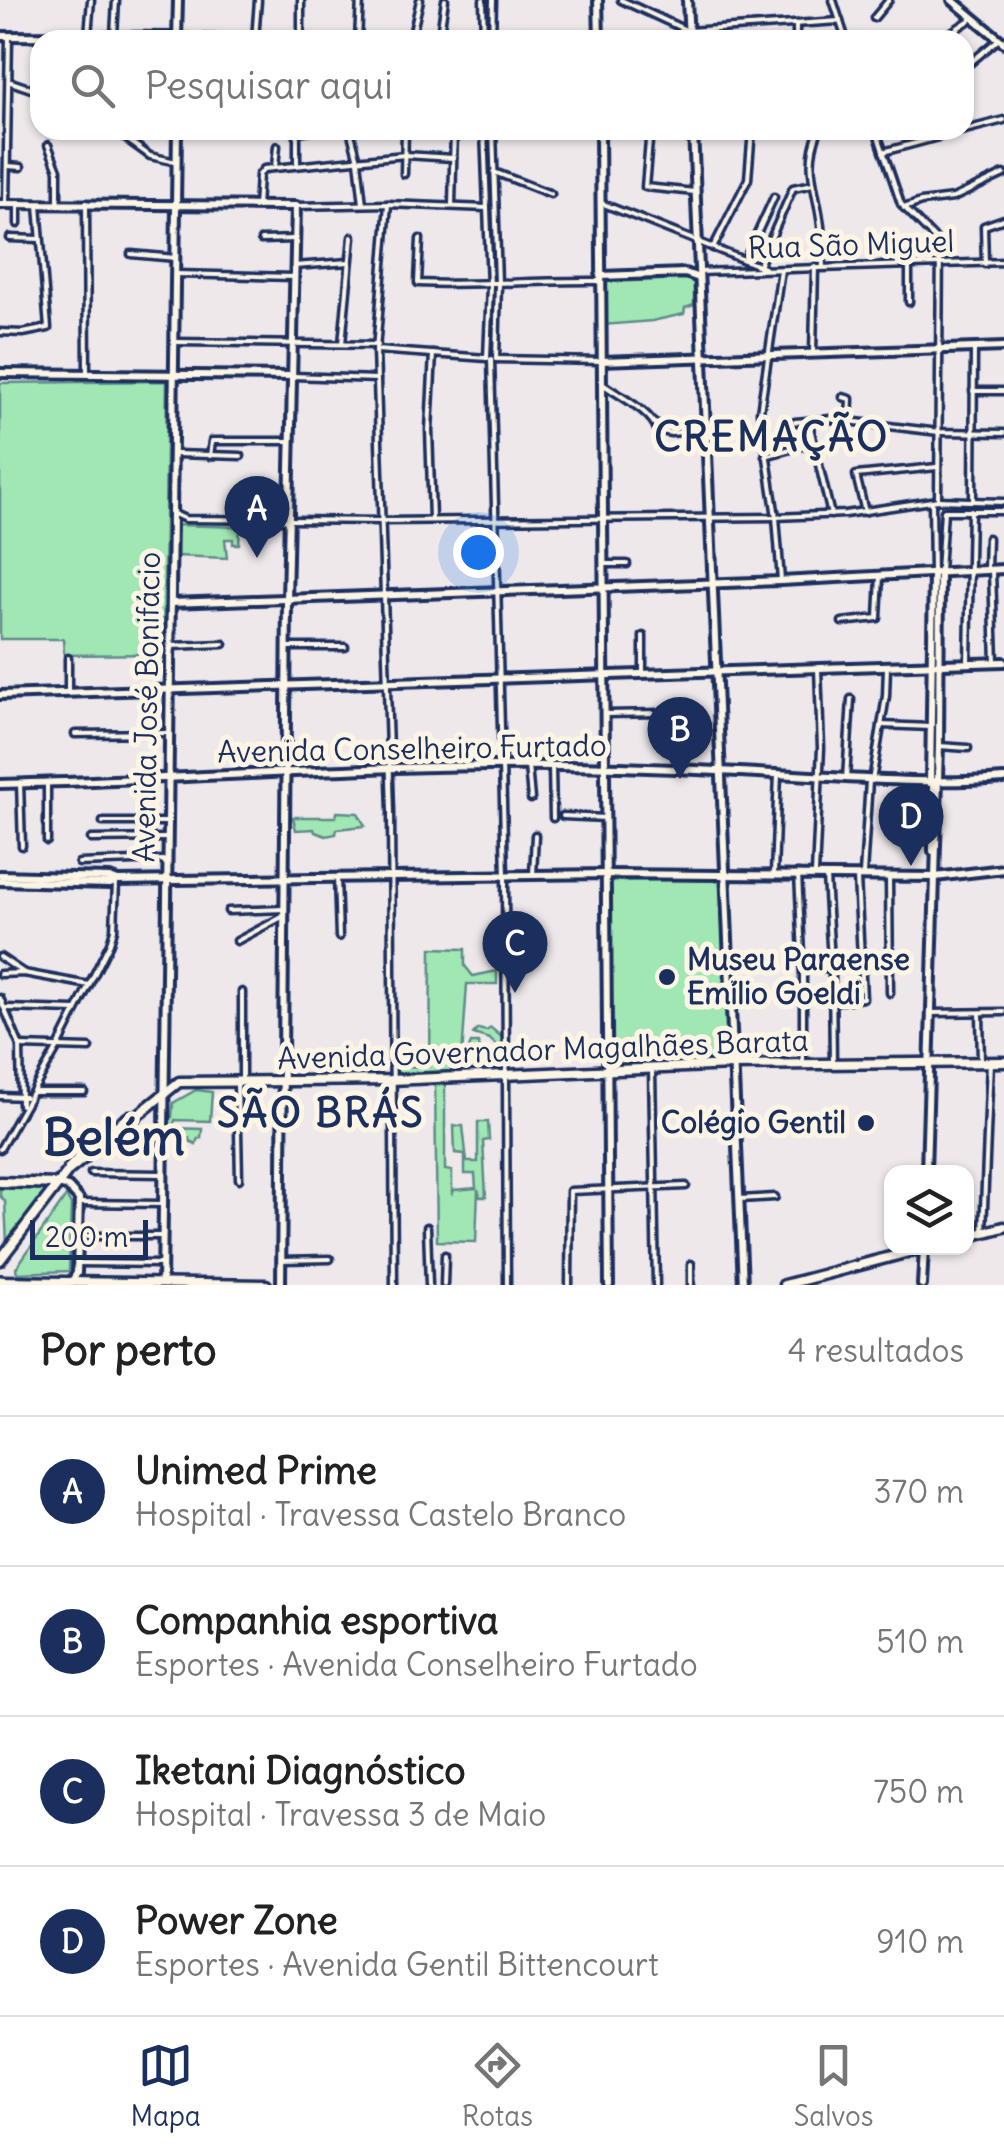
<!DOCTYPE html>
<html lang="pt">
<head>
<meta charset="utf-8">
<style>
	:root { --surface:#fff; --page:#f2f2f2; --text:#222; --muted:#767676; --line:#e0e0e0; --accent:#1b2f5e }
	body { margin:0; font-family:Delius,sans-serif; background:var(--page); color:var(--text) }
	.controls { position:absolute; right:30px; bottom:30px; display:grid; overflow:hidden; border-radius:20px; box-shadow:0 2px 8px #0004 }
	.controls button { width:90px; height:90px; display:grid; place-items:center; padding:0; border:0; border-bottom:2px solid var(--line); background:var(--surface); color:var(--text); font:50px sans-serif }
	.scale { position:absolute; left:30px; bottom:25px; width:118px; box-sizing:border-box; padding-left:10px; border:5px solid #1b2f5e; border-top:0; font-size:28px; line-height:35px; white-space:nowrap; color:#1b2f5e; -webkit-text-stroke:8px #fcf5e5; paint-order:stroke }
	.you { position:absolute; left:478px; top:552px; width:35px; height:35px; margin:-25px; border:8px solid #fff; border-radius:50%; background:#1a73e8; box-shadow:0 0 0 15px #1a73e833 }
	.badge { display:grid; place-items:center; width:65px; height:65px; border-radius:50%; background:var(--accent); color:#fff; font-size:32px; font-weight:700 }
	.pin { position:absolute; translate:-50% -82px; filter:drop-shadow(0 2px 5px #0008) }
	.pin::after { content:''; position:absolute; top:52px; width:35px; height:30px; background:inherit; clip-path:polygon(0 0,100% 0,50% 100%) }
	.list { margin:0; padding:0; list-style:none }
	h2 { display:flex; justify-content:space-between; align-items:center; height:130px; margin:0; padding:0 40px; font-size:42px }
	h2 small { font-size:32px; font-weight:400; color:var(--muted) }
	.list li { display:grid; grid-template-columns:65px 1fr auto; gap:30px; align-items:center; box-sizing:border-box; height:150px; padding:0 40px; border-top:2px solid var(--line) }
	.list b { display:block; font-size:38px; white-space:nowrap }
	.list p { margin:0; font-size:32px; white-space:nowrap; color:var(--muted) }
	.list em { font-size:32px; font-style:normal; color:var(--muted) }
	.icon { flex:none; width:55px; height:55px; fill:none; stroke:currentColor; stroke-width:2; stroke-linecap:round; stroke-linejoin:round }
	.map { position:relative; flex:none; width:1004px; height:1285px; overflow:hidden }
	.search { position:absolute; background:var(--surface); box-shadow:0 2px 8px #0004; left:30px; right:30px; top:30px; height:110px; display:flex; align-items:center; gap:25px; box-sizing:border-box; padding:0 35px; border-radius:30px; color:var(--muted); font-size:38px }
	.sheet { height:730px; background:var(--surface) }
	nav { display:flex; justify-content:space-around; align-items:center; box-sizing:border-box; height:140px; border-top:2px solid var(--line); background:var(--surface); font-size:28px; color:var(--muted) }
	nav a { display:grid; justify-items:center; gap:5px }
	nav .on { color:var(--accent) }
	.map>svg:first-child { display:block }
	.green { fill:#a1e7b4; stroke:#5e8b89; stroke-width:2.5 }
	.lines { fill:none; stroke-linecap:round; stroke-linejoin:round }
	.stream { stroke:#7193ba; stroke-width:2.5 }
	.canal { stroke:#abd6f7; stroke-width:5 }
	.street-casing { stroke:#1b2f5e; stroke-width:11 }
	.secondary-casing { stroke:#1b2f5e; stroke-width:14 }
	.primary-casing { stroke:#1b2f5e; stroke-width:15 }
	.highway-casing { stroke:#1b2f5e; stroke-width:16 }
	.street { stroke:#fcf5e5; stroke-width:4 }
	.secondary { stroke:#fcf5e5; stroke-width:6 }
	.primary { stroke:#fcf5e5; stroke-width:8 }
	.highway { stroke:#fcf5e5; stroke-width:9 }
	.poi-dot { fill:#1b2f5e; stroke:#fcf5e5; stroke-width:4 }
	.labels { text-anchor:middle; stroke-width:10; stroke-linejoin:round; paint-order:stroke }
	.street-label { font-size:30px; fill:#1b2f5e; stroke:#fcf5e5 }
	.poi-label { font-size:30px; font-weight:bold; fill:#1b2f5e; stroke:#fcf5e5; text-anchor:start }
	.district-label { font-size:40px; font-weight:bold; letter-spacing:2.5px; fill:#1b2f5e; stroke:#fcf5e5 }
	.town-label { font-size:50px; font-weight:bold; fill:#1b2f5e; stroke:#fcf5e5 }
</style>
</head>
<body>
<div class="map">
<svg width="1004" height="1285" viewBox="0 0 1004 1285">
	<rect width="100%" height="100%" fill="#eee8eb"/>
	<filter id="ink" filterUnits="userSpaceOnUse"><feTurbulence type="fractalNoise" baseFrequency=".01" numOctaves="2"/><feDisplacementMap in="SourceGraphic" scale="20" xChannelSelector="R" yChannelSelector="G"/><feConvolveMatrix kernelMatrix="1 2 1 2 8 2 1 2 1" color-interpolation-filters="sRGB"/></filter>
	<g filter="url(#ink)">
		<!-- green -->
		<g class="green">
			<path d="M688 279 694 281V305L685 308 684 314 652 321 603 325 604 282Z"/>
			<path d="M167 381 163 654 64 655 63 639H0V383Z"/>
			<path d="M177 525 240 527 239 544H233V539H225L227 558 176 556Z"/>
			<path d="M337 812 358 813 365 826 337 829 336 834 326 836 315 832 314 829 296 830 293 817H336Z"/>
			<path d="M721 879 729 1062 611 1066 610 881Z"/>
			<path d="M431 948 465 949V966L473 976 497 971V984H467L462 1057 466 1056 471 1043H478L482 1059H498V1047L490 1039 473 1034 478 1029 486 1031 491 1028 503 1038 504 1065 500 1069 431 1075 397 1073 394 1067 430 1066Z"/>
			<path d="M435 1081H445V1170L452 1171V1195L454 1190 476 1188 475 1174H465V1154L455 1153 454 1126H463L467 1162H478V1122H488L489 1140 483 1141 486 1197H480L478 1189 476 1242 437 1241Z"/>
			<path d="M196 1090 212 1092 210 1121 175 1120 173 1128 202 1129 201 1138H198L196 1144 189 1141V1138L163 1137 166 1118 172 1117 173 1103Z"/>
			<path d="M0 1185H53L7 1244 5 1201 0 1196Z"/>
			<path d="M66 1196 71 1205 69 1271 17 1273 16 1268Z"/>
		</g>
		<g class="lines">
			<!-- stream -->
			<path class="stream" d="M936 752V720"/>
			<!-- canal -->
			<g class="canal">
				<path d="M488 0V40"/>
				<path d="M489 130 493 229 491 359"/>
			</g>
			<defs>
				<g id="street">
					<path d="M483 0 484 40"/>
					<path d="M621 0 688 31 840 21"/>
					<path d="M833 0 846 40"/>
					<path d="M874 18 889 0"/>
					<path d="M88 35 91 0"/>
					<path d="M114 35 116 0"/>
					<path d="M178 37 283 40"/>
					<path d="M255 40 258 0"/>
					<path d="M301 40V0"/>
					<path d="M358 40 360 0"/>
					<path d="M411 40 420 0"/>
					<path d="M439 40 445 0"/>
					<path d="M492 40 493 0"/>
					<path d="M535 40H614"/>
					<path d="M796 40V25"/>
					<path d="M939 40 973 18"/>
					<path d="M964 68 999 39"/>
					<path d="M11 82 40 92"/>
					<path d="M114 130 150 156 176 162"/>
					<path d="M350 130 358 160 363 204"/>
					<path d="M484 130 490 286 487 358"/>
					<path d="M493 130 498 283 496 359"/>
					<path d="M650 130 645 187 695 192"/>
					<path d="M819 130C803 168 817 188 821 226 822 239 822 253 823 267"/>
					<path d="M876 130 901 204 940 244 938 499"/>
					<path d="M965 130 1004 120"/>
					<path d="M297 132 311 130"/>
					<path d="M48 145 58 170V203"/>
					<path d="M883 152 964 130"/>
					<path d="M297 163V132"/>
					<path d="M8 166 21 167"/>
					<path d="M275 167 277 146"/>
					<path d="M494 172 551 194"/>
					<path d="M404 174 405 130"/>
					<path d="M86 203 87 374"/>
					<path d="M601 203 764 268"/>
					<path d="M388 204 376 350 391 811 394 1285"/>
					<path d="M6 205 9 37"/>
					<path d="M452 205 454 130"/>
					<path d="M296 206 388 204 487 208"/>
					<path d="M257 207 259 175 264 169 405 155 453 158"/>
					<path d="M904 208 921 202 953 198 1004 174"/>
					<path d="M18 224V205"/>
					<path d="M10 238 40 239"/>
					<path d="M420 239 418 283C480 286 538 280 600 281"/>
					<path d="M261 240 295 239"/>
					<path d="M713 248 748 179 752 130"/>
					<path d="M131 254 176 258"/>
					<path d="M745 260 774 197"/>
					<path d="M985 264 984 226 1004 219"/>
					<path d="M294 266 349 262"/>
					<path d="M759 266 793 188 813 184"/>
					<path d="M781 270 760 412 776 517 781 581"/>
					<path d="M699 272 1004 262"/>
					<path d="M176 274 294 277"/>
					<path d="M909 302V266"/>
					<path d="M0 332 23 333 48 328 38 205"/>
					<path d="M176 342 377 345"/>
					<path d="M342 344 352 237"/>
					<path d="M376 350 487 358"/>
					<path d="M813 352 815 267"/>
					<path d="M491 359 505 875 507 1285"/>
					<path d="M496 359 601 361"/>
					<path d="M293 376 377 379"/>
					<path d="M604 385C621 397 652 412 657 430L671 433 704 430"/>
					<path d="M973 391H1004"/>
					<path d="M843 397 850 399 849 421"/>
					<path d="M795 422 831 419 939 432 1004 433"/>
					<path d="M655 423C671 431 689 423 704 430"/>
					<path d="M809 423 831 515"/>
					<path d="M176 454 241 456"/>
					<path d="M210 456 212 441H288"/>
					<path d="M765 456 813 443"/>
					<path d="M973 501 974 350"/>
					<path d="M932 502 933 572"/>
					<path d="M865 512 856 475 937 467"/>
					<path d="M172 513 185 519 383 521 776 517 845 514 938 500 1004 502"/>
					<path d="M432 519 429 430 433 354"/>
					<path d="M604 564H627"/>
					<path d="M987 569 988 538"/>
					<path d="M940 571 944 511H1004"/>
					<path d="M992 571 995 662"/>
					<path d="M842 622 878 618 880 575"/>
					<path d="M643 636V673"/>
					<path d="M170 646 224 644"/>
					<path d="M288 647H345"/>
					<path d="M968 662 971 510"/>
					<path d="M68 693V658"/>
					<path d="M606 714 659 713"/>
					<path d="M881 725 931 727"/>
					<path d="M75 734 168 733"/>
					<path d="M939 746 968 748"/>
					<path d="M528 766 531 799"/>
					<path d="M552 766 553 818"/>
					<path d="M846 779 851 699"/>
					<path d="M872 781 886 696 887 667"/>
					<path d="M20 783 22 846"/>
					<path d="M563 816 606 818"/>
					<path d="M103 822H167"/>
					<path d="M91 839 166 838"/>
					<path d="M47 841V782"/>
					<path d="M79 863 163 860 165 863"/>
					<path d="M774 874 778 774"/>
					<path d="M798 874 803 975V1064"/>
					<path d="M815 874 821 748 818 669"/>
					<path d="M863 874 869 781"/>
					<path d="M533 875 535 835"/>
					<path d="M337 877 339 937"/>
					<path d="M826 877 831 962"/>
					<path d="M889 878 890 993"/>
					<path d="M228 911 284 909"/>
					<path d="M237 941 284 916"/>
					<path d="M0 957 24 973"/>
					<path d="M838 967 862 966"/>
					<path d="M803 968H826"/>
					<path d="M832 973 826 968 831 962 838 967 832 973 833 1064"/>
					<path d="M0 974 24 973 89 985"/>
					<path d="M0 998 20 1046 21 1105"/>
					<path d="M833 1002 863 998 857 878"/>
					<path d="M6 1008 76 1010"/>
					<path d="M930 1013 1004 1012"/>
					<path d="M980 1013 981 1062"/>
					<path d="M20 1046 90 1048"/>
					<path d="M652 1070 656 1285"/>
					<path d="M242 1080V992"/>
					<path d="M237 1083 239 1179"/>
					<path d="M33 1092H84"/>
					<path d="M0 1096 25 1097"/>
					<path d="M120 1148 163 1149"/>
					<path d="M0 1149 58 1047 110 943 114 930 116 882"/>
					<path d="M91 1173 163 1174"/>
					<path d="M740 1199 775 1197"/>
					<path d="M80 1203 163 1204"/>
					<path d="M427 1227 429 1285"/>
					<path d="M983 1232 990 1062"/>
					<path d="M78 1236H162"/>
					<path d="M281 1260 330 1259"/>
					<path d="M78 1263 162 1264"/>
					<path d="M444 1285 445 1255"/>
					<path d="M569 1285 570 1191 686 1186"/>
					<path d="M691 1285V1264"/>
				</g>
				<g id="secondary">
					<path d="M598 0 599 40"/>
					<path d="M687 0 689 40"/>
					<path d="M952 0 1004 43"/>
					<path d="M0 36 177 37"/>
					<path d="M177 39 178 0"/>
					<path d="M600 130 609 1285"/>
					<path d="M693 130 743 1285"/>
					<path d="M0 204 296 206 287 600 281 1285"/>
					<path d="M600 276 685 273 699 278"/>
					<path d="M601 361 1004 347"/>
					<path d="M0 373 293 376"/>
					<path d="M171 603 781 581 1004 569"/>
					<path d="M0 695 1004 662"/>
					<path d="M930 783 933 572"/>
					<path d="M933 783V851"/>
					<path d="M0 784C185 780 370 764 555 766 629 766 703 770 776 774 853 778 927 785 1004 779"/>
					<path d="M0 875 110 878 118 881"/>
					<path d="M0 881 110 884 118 881 176 880 606 874 935 877 1004 869"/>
					<path d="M926 1172 939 746 940 571"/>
					<path d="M58 1184 68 1187 79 1199 77 1273 72 1281"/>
					<path d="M162 1284 177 130"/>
					<path d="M922 1285 924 1248"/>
				</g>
				<g id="primary">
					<path d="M69 1168 92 1143 130 1116"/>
					<path d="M0 1182 58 1184"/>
					<path d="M966 1237 1004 1227"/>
					<path d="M0 1260 68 1171 179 1082 391 1080 732 1065 1004 1062"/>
					<path d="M0 1281 266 1285"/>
					<path d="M784 1285 924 1248"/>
				</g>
				<path id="highway" d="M0 1282 1 1281"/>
			</defs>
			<!-- street casing -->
			<use href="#street" class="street-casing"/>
			<!-- secondary casing -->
			<use href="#secondary" class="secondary-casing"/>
			<!-- primary casing -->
			<use href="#primary" class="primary-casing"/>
			<!-- highway casing -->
			<use href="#highway" class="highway-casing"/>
			<!-- street -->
			<use href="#street" class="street"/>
			<!-- secondary -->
			<use href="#secondary" class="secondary"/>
			<!-- primary -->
			<use href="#primary" class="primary"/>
			<!-- highway -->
			<use href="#highway" class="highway"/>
		</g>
	</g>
	<!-- markers -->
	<g class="poi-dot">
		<circle cx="667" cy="977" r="10"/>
		<circle cx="866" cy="1123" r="10"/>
	</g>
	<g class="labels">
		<!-- street labels -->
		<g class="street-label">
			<text transform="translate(851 245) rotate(-2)" y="10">Rua São Miguel</text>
			<text transform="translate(147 707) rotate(-89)" y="10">Avenida José Bonifácio</text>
			<text transform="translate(412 749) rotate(-1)" y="10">Avenida Conselheiro Furtado</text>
			<text transform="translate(543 1050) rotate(-2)" y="10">Avenida Governador Magalhães Barata</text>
		</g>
		<!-- poi labels -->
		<g class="poi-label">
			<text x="687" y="970">Museu Paraense<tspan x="687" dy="34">Emílio Goeldi</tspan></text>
			<text x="846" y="1133" text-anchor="end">Colégio Gentil</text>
		</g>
		<!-- district labels -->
		<g class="district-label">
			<text x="772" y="451">CREMAÇÃO</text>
			<text x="321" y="1127">SÃO BRÁS</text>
		</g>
		<!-- town labels -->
		<g class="town-label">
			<text x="114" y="1155">Belém</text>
		</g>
	</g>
</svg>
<div class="controls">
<button><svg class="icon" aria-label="layers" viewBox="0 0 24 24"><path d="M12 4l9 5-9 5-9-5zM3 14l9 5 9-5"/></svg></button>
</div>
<div class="scale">200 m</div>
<div class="you"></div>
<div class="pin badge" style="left:257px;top:558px">A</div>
<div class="pin badge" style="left:680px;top:779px">B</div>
<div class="pin badge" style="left:515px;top:993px">C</div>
<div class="pin badge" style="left:911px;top:866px">D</div>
<div class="search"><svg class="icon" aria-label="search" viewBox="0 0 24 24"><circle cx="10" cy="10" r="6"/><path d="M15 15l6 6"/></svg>Pesquisar aqui</div>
</div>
<section class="sheet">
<h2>Por perto<small>4 resultados</small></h2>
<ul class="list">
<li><span class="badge">A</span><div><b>Unimed Prime</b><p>Hospital · Travessa Castelo Branco</p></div><em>370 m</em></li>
<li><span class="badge">B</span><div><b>Companhia esportiva</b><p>Esportes · Avenida Conselheiro Furtado</p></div><em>510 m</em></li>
<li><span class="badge">C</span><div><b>Iketani Diagnóstico</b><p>Hospital · Travessa 3 de Maio</p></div><em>750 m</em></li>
<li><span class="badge">D</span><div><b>Power Zone</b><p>Esportes · Avenida Gentil Bittencourt</p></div><em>910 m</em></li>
</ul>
</section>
<nav>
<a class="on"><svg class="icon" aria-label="map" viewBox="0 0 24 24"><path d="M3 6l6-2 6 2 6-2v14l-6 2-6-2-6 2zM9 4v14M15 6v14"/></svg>Mapa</a>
<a><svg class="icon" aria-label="directions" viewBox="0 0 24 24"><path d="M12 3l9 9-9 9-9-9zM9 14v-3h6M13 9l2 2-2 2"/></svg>Rotas</a>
<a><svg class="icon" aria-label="saved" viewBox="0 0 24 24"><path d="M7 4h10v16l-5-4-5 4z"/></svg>Salvos</a>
</nav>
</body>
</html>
